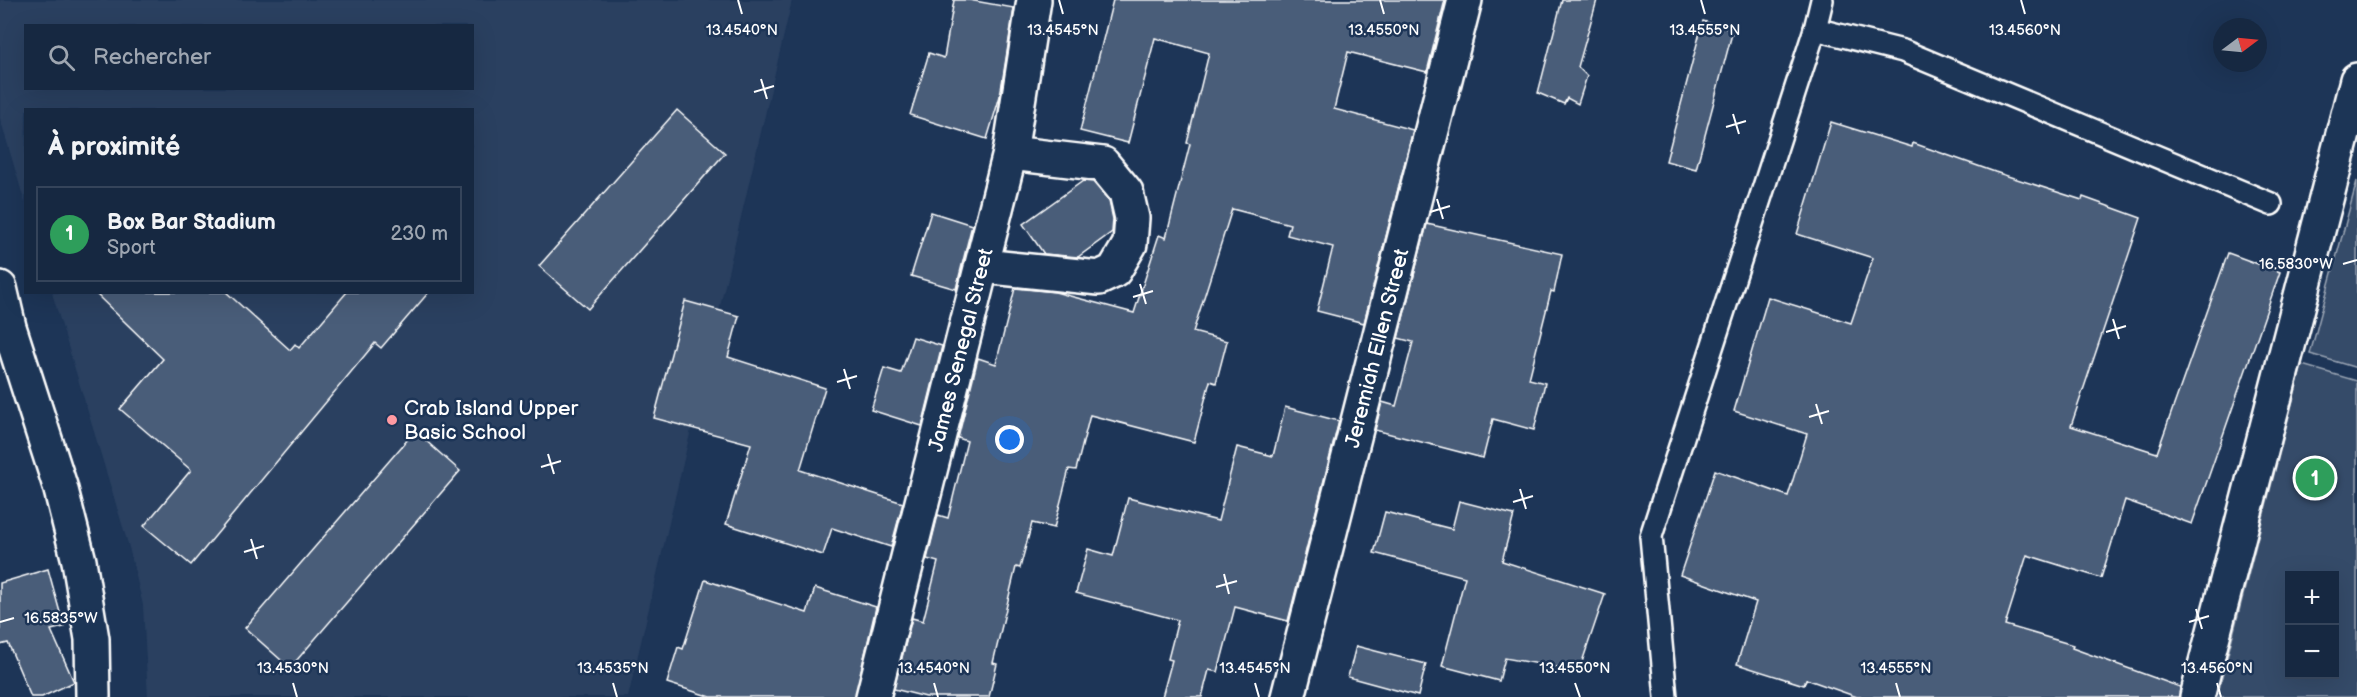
<!DOCTYPE html>
<html lang="fr">
<head>
<meta charset="utf-8">
<style>
	:root { --surface:#162841; --page:#1f3048; --text:#f1f3f6; --muted:#9ea6b1; --line:#35445a; --accent:#ff9aa2 }
	body { margin:0; font-family:"Balsamiq Sans",sans-serif; background:var(--page); color:var(--text) }
	.controls { position:absolute; right:18px; bottom:18px; display:grid; overflow:hidden; border-radius:0px; box-shadow:0 6px 24px #0002 }
	.controls button { width:54px; height:54px; display:grid; place-items:center; padding:0; border:0; border-bottom:2px solid var(--line); background:var(--surface); color:var(--text); font:30px sans-serif }
	.compass { position:absolute; left:2213px; top:18px; width:54px; height:54px; border-radius:50%; background:var(--surface); box-shadow:0 6px 24px #0002; rotate:74deg }
	.you { position:absolute; left:1010px; top:440px; width:21px; height:21px; margin:-15px; border:4px solid #fff; border-radius:50%; background:#1a73e8; box-shadow:0 0 0 9px #1a73e833 }
	.badge { display:grid; place-items:center; width:39px; height:39px; border-radius:50%; background:var(--accent); color:#fff; font-size:20px; font-weight:700 }
	.pin { position:absolute; translate:-50% -50%; border:3px solid #fff; box-shadow:0 2px 6px #0006 }
	.list { margin:0; padding:0; list-style:none }
	h2 { display:flex; justify-content:space-between; align-items:center; height:78px; margin:0; padding:0 24px; font-size:26px }
	h2 small { font-size:20px; font-weight:400; color:var(--muted) }
	.list li { display:grid; grid-template-columns:39px 1fr auto; gap:18px; align-items:center; box-sizing:border-box; height:96px; margin:0 12px 12px; padding:0 12px; border:2px solid var(--line); border-radius:0px }
	.list b { display:block; font-size:22px; white-space:nowrap }
	.list p { margin:0; font-size:20px; white-space:nowrap; color:var(--muted) }
	.list em { font-size:20px; font-style:normal; color:var(--muted) }
	.icon { flex:none; width:33px; height:33px; fill:none; stroke:currentColor; stroke-width:2; stroke-linecap:round; stroke-linejoin:round }
	.map { position:relative; flex:none; width:2357px; height:697px; overflow:hidden }
	.search { position:absolute; background:var(--surface); box-shadow:0 6px 24px #0002; left:24px; top:24px; width:450px; height:66px; display:flex; align-items:center; gap:15px; box-sizing:border-box; padding:0 21px; border-radius:0px; color:var(--muted); font-size:22px }
	.panel { position:absolute; background:var(--surface); box-shadow:0 6px 24px #0002; left:24px; top:108px; width:450px; height:186px; border-radius:0px }
	.map>svg:first-child { display:block }
	.built { fill:#2a4161; fill-rule:evenodd }
	.green { fill:#364b69; stroke:#9aa5b4; stroke-width:1.5; fill-rule:evenodd }
	.building { fill:#4a5d79; stroke:#fff; stroke-width:1.5 }
	.lines { fill:none; stroke-linecap:round; stroke-linejoin:round }
	.service-casing { stroke:#fff; stroke-width:26 }
	.minor-casing { stroke:#fff; stroke-width:38 }
	.tertiary-casing { stroke:#fff; stroke-width:38 }
	.service { stroke:#1d3557; stroke-width:21 }
	.minor { stroke:#1d3557; stroke-width:33 }
	.tertiary { stroke:#1d3557; stroke-width:33 }
	.ticks { fill:none; stroke:#fff; stroke-width:2 }
	.poi-dot { fill:#ff9aa2; stroke:#1d3557; stroke-width:2 }
	.labels { text-anchor:middle; stroke-width:5; stroke-linejoin:round; paint-order:stroke }
	.street-label { font-size:21px; fill:#fff; stroke:#1d3557 }
	.poi-label { font-size:21px; fill:#fff; stroke:#1d3557; text-anchor:start }
	.ticks-label { font-size:15px; text-anchor:middle; fill:#fff; stroke:#1d3557; stroke-width:5; stroke-linejoin:round; paint-order:stroke }
</style>
</head>
<body>
<div class="map">
<svg width="2357" height="697" viewBox="0 0 2357 697">
	<rect width="100%" height="100%" fill="#1d3557"/>
	<filter id="ink" filterUnits="userSpaceOnUse"><feTurbulence type="fractalNoise" baseFrequency=".0167" numOctaves="2"/><feDisplacementMap in="SourceGraphic" scale="12" xChannelSelector="R" yChannelSelector="G"/><feConvolveMatrix kernelMatrix="1 2 1 2 8 2 1 2 1" color-interpolation-filters="sRGB"/></filter>
	<g filter="url(#ink)">
		<!-- built -->
		<path class="built" d="M0 0H792L628 697H148L143 605 129 547 52 293 472 292V110H26L25 203 0 118ZM26 26H472V88H26Z"/>
		<!-- green -->
		<g class="green">
			<path d="M2357 181V368L2310 354Z"/>
			<path d="M2302 365 2357 381V697H2217ZM2290 576H2334V674H2290Z"/>
		</g>
		<!-- building -->
		<g class="building">
			<path d="M954 0H969L1014 8 1000 96 987 139 910 115 929 53 944 58Z"/>
			<path d="M1113 0H1445L1427 72 1348 52 1334 109 1413 130 1364 323 1317 311 1333 247 1287 235 1290 224 1232 209 1193 332 1227 341 1216 383 1210 381 1194 442 1090 415 1076 470 1069 469 1054 528 1032 523 1020 568 1016 567 993 663 997 664 989 697H926L894 689 912 618 923 621 938 562 927 559 938 515 948 518 967 441 958 438 978 358 996 364 1015 288 1055 292 1134 313 1159 235 1166 238 1190 144 1187 143 1209 53 1155 38 1128 143 1080 131Z"/>
			<path d="M1562 0H1597L1578 67 1587 76 1578 104 1567 98 1564 104 1538 93Z"/>
			<path d="M1703 21 1733 30 1696 169 1666 161Z"/>
			<path d="M677 110 725 153 588 309 539 266Z"/>
			<path d="M1831 122 1912 147 1913 143 1995 172 2082 200 2083 197 2141 218 2071 426 2157 453 2228 253 2280 272 2192 524 2125 500 2101 578 2027 555 2005 625 2073 645 2072 648 2180 687 2179 697H1857L1806 679 1804 685 1737 664 1756 602 1680 575 1715 470 1788 496 1807 434 1734 411 1768 297 1851 323 1873 258 1797 234Z"/>
			<path d="M1083 181 1093 182 1109 201 1113 219 1112 232 1078 257 1044 254 1023 224Z"/>
			<path d="M931 212 972 225 956 289 911 276Z"/>
			<path d="M1427 224 1562 254 1554 292 1551 291 1529 379 1545 383 1534 430 1493 419 1483 458 1375 430 1382 402 1396 406 1413 342 1398 338Z"/>
			<path d="M94 292H226L290 350 295 344 299 348 347 292H429L381 348 375 343 191 565 144 526 191 470 120 409 163 359Z"/>
			<path d="M685 301 739 316 728 357 825 388 800 470 903 503 891 547 832 528 823 555 726 524 751 444 654 418Z"/>
			<path d="M913 337 942 346 922 426 871 410 884 368 901 373Z"/>
			<path d="M1285 407 1339 421 1288 621 1235 607 1218 672 1209 670 1202 697H1162L1172 660 1168 659 1178 620 1076 593 1088 549 1113 556 1128 498 1218 521 1237 447 1273 456Z"/>
			<path d="M415 431 460 471 290 668 245 628Z"/>
			<path d="M1459 501 1514 515 1502 561 1605 594 1579 671 1505 658 1499 681 1442 666 1465 577 1374 553 1385 512 1452 529Z"/>
			<path d="M48 569 64 627 51 630 74 682 42 697H31L8 643 0 645V583Z"/>
			<path d="M705 580 807 613 815 588 876 607 855 697H711L667 683 678 647 683 649Z"/>
			<path d="M1356 646 1426 664 1418 696 1348 677Z"/>
		</g>
		<g class="lines">
			<defs>
				<g id="service">
					<path d="M1815 29 1903 51 2271 204"/>
					<path d="M1666 697 1651 536 1815 29 1822 0"/>
				</g>
				<g id="minor">
					<path d="M982 266 1099 278 1114 271 1130 244 1132 218 1126 192 1103 164 1010 153"/>
					<path id="s1" d="M873 697 1010 153 1034 0"/>
					<path id="s2" d="M1288 697 1465 0"/>
					<path d="M2197 697 2357 80"/>
				</g>
				<path id="tertiary" d="M0 288 9 327 60 486 79 561 92 639 93 697"/>
			</defs>
			<!-- service casing -->
			<use href="#service" class="service-casing"/>
			<!-- minor casing -->
			<use href="#minor" class="minor-casing"/>
			<!-- tertiary casing -->
			<use href="#tertiary" class="tertiary-casing"/>
			<!-- service -->
			<use href="#service" class="service"/>
			<!-- minor -->
			<use href="#minor" class="minor"/>
			<!-- tertiary -->
			<use href="#tertiary" class="tertiary"/>
		</g>
	</g>
	<!-- ticks -->
	<path class="ticks" d="M738 0 742 14M1059 0 1063 14M1380 0 1384 14M1701 0 1705 14M2021 0 2025 14M761 79 767 99M754 92 774 86M1733 114 1739 134M1726 127 1746 121M1437 199 1443 219M1430 212 1450 206M2343 264 2357 260M1140 284 1146 304M1133 297 1153 291M2113 319 2119 339M2106 332 2126 326M844 369 850 389M837 382 857 376M1816 404 1822 424M1809 417 1829 411M548 454 554 474M541 467 561 461M1520 489 1526 509M1513 502 1533 496M251 539 257 559M244 552 264 546M1224 574 1229 594M1216 587 1237 581M2196 609 2202 629M0 622 14 618M2189 622 2209 616M293 683 297 697M613 683 617 697M934 683 938 697M1255 683 1259 697M1575 683 1580 697M1896 683 1900 697M2217 683 2221 697"/>
	<!-- markers -->
	<circle class="poi-dot" cx="392" cy="420" r="6"/>
	<g class="labels">
		<!-- street labels -->
		<g class="street-label">
			<text dy="7" stroke="none"><textPath href="#s2" startOffset="360">Jeremiah Ellen Street</textPath></text>
			<text dy="7" stroke="none"><textPath href="#s1" startOffset="358">James Senegal Street</textPath></text>
		</g>
		<!-- poi labels -->
		<g class="poi-label">
			<text x="404" y="415">Crab Island Upper<tspan x="404" dy="24">Basic School</tspan></text>
		</g>
	</g>
	<g class="ticks-label">
		<text x="742" y="35">13.4540°N</text>
		<text x="1063" y="35">13.4545°N</text>
		<text x="1384" y="35">13.4550°N</text>
		<text x="1705" y="35">13.4555°N</text>
		<text x="2025" y="35">13.4560°N</text>
		<text x="2296" y="269">16.5830°W</text>
		<text x="61" y="623">16.5835°W</text>
		<text x="293" y="673">13.4530°N</text>
		<text x="613" y="673">13.4535°N</text>
		<text x="934" y="673">13.4540°N</text>
		<text x="1255" y="673">13.4545°N</text>
		<text x="1575" y="673">13.4550°N</text>
		<text x="1896" y="673">13.4555°N</text>
		<text x="2217" y="673">13.4560°N</text>
	</g>
</svg>
<div class="controls">
<button>+</button>
<button>−</button>
</div>
<svg class="compass" viewBox="-18 -18 36 36"><path d="M0-13l5 13h-10z" fill="#e53935"/><path d="M0 13l5-13h-10z" fill="#9ea6b1"/></svg>
<div class="you"></div>
<div class="pin badge" style="left:2315px;top:478px;background:#2e9e5b">1</div>
<div class="search"><svg class="icon" aria-label="search" viewBox="0 0 24 24"><circle cx="10" cy="10" r="6"/><path d="M15 15l6 6"/></svg>Rechercher</div>
<section class="panel">
<h2>À proximité<small></small></h2>
<ul class="list">
<li><span class="badge" style="background:#2e9e5b">1</span><div><b>Box Bar Stadium</b><p>Sport</p></div><em>230 m</em></li>
</ul>
</section>
</div>
</body>
</html>
